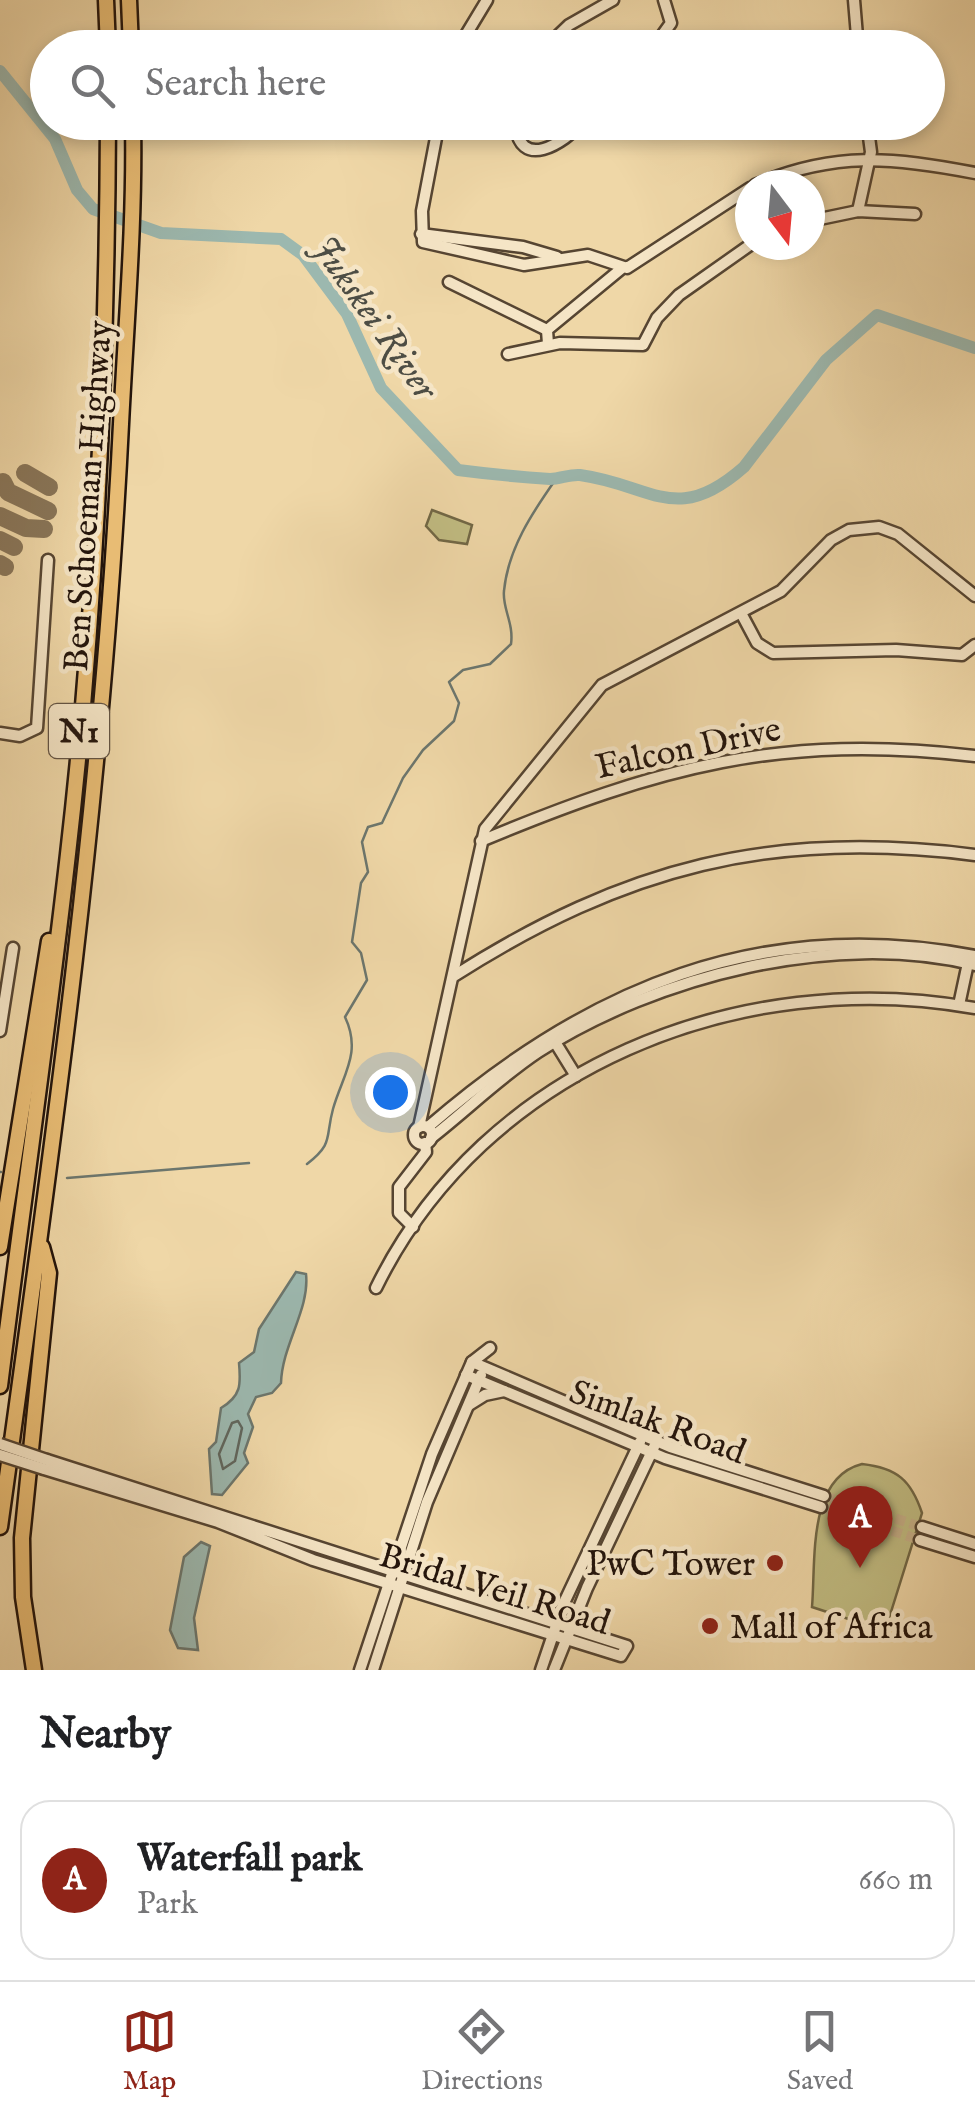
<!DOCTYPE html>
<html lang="en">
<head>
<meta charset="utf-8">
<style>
	:root { --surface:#fff; --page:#f2f2f2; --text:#202124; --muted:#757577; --line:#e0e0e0; --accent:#8f2418 }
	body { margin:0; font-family:"IM FELL English",serif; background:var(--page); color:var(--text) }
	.compass { position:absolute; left:735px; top:170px; width:90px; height:90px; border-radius:50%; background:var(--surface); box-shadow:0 5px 15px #0003; rotate:164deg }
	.you { position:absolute; left:390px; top:1092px; width:35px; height:35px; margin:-25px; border:8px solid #fff; border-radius:50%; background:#1a73e8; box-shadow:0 0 0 15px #1a73e833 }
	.badge { display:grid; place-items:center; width:65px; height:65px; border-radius:50%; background:var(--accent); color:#fff; font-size:32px; font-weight:700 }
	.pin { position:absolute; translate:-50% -82px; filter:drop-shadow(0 2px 5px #0008) }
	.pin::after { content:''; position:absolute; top:52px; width:35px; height:30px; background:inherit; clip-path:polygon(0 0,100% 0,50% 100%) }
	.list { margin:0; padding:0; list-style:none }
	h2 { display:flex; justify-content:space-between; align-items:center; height:130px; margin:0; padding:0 40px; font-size:42px }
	h2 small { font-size:32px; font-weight:400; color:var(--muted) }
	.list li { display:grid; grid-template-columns:65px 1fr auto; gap:30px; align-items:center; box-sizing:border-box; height:160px; margin:0 20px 20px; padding:0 20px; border:2px solid var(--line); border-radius:30px }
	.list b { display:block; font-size:38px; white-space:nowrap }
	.list p { margin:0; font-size:32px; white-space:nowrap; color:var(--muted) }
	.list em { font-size:32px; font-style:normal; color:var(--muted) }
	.icon { flex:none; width:55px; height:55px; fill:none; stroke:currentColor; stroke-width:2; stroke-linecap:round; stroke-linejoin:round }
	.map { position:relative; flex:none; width:975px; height:1670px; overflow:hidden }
	.search { position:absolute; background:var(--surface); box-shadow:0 5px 15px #0003; left:30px; right:30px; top:30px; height:110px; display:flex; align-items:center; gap:25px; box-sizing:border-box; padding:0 35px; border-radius:55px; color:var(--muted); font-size:38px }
	.sheet { height:310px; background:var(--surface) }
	nav { display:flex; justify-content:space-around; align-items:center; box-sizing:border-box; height:140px; border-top:2px solid var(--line); background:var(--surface); font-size:28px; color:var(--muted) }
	nav a { display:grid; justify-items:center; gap:5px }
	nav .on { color:var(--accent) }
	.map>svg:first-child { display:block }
	.green { fill:#c1bc82; stroke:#726846; stroke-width:2.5 }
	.water { fill:#9cb8af; stroke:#6c766d; stroke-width:2.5 }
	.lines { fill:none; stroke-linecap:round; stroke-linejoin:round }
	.shore { stroke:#60665d; stroke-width:2.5 }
	.stream { stroke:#6c766d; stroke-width:2.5 }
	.river { stroke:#9cb8af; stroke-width:12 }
	.taxiway { stroke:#897659; stroke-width:18 }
	.minor-tunnel { stroke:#c6b088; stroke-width:10; stroke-dasharray:10 5; stroke-linecap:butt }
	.minor-casing { stroke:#564532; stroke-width:15 }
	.highway-casing { stroke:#23140b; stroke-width:19 }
	.minor { stroke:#f5e5c6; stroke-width:10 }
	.highway { stroke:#e8bc74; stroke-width:14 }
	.minor-bridge-casing { stroke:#564532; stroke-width:15; stroke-linecap:butt }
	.minor-bridge { stroke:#f5e5c6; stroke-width:10 }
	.poi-dot { fill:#8f2418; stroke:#f5e5c6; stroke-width:4 }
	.labels { text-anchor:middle; stroke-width:9; stroke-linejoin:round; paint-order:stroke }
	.shield { fill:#f5e5c6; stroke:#625343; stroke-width:2.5 }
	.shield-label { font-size:32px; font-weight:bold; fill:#23140b }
	.street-label { font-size:35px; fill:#23140b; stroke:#f5e5c6 }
	.poi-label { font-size:35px; fill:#23140b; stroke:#f5e5c6; text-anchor:end }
	.water-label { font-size:38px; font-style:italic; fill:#4d4d44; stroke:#f5e5c6 }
</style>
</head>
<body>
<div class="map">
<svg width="975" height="1670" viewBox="0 0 975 1670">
	<rect width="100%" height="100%" fill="#efd7a7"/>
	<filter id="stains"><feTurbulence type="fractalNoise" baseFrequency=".002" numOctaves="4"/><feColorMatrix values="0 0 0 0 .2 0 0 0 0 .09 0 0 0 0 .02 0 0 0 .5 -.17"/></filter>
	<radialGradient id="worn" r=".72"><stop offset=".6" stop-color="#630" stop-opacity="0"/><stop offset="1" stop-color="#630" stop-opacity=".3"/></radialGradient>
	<!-- green -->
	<g class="green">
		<path d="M432 510 472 525 467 544 439 540 426 526Z"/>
		<path d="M862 1464C897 1468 911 1480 922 1513L885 1631 812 1607C816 1560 807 1478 862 1464Z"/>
	</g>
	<!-- water -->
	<g class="water">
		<path d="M296 1272 306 1274C310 1309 282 1345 281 1383L272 1393 256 1397 248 1414 253 1427 244 1453 248 1463 222 1495 212 1494 209 1449 216 1442 221 1408C241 1396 241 1385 239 1363L254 1352 259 1329Z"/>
		<path d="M201 1542 210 1546 194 1618 198 1650 178 1648 170 1630 184 1557Z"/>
	</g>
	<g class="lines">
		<!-- shore -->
		<path class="shore" d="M238 1421 242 1428 235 1461 223 1469 219 1454 232 1423Z"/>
		<!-- stream -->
		<g class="stream">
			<path d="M307 1164C334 1143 325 1138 333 1109 343 1074 362 1053 345 1017L367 980 361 953 352 942 361 883 368 872 362 842 368 827 382 823 403 778 423 750 454 721 459 703 449 682 463 670 490 664 511 644C514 623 502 608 504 591 508 549 532 513 556 479"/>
			<path d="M0 1172H1"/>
			<path d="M67 1178 249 1163"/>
		</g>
		<!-- river -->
		<path class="river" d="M0 71 55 139 77 190 93 209 161 233 281 239 303 255 347 314 381 388 458 470C489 474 519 477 550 479 560 479 570 474 580 475 653 485 676 527 744 467L826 360 877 315 975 348"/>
		<!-- taxiway -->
		<g class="taxiway">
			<path d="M25 473 49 487"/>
			<path d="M3 482 8 492 48 511"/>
			<path d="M0 516 26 528 44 529"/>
			<path d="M0 540 14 547"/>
			<path d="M0 564 5 567"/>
		</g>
		<!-- minor-tunnel -->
		<g class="minor-tunnel">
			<path d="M824 1496 922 1527"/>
			<path d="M821 1507 920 1540"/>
		</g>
		<defs>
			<g id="minor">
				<path d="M854 0 858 48"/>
				<path d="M458 48 487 0"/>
				<path d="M545 48 569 25 613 0"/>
				<path d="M653 48 671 23 664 0"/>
				<path d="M439 122 422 211 423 242 524 265 588 255 627 268 750 188"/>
				<path d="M515 122C519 173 564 143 583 122"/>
				<path d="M755 185C834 151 893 157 975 173"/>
				<path d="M858 211 871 152 867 122"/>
				<path d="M810 221 858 211 915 214"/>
				<path d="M421 234 523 247 557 257"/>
				<path d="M449 282 547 330"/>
				<path d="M548 344 547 330 621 269"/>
				<path d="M508 354 560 343 643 345 657 318 679 295 750 245"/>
				<path d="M741 613 757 643 773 653 896 650 962 655 975 645"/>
				<path d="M0 733 20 736 37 728 48 560"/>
				<path d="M481 841C658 767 782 733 975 756"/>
				<path d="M454 976C625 867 772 829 975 855"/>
				<path d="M959 1005 968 963"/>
				<path d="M0 1031 13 948"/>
				<path d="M555 1042 576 1076"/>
				<circle cx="423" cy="1135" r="9"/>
				<path d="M419 1127 485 829 602 685 781 591 831 540 849 530 879 527 898 534 975 596"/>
				<path d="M428 1127C588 988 761 915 975 956"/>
				<path d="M431 1138C467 1110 499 1078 538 1052 656 976 836 930 975 965"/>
				<path d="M413 1227 399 1213V1187L426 1152 425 1143"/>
				<path d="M376 1288C484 1067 740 966 975 1008"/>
				<path d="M472 1362 670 1447 824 1496"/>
				<path d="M466 1375 665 1458 821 1507"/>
				<path d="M469 1405 485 1395 504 1391"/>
				<path d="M44 1469 218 1522 313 1560 621 1656 627 1646 47 1460"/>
				<path d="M922 1527 975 1544"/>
				<path d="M920 1540 975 1557"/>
				<path d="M360 1670 432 1454 472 1362 490 1348"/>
				<path d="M373 1670 427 1502 481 1375"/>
				<path d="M541 1670 563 1605 640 1442"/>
				<path d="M554 1670 587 1588 654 1447"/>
			</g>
			<g id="highway">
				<path d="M106 0 108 48"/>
				<path d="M129 0 131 48"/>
				<path d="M0 1247 49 941"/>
				<path d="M0 1386C22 1209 48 1031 68 854 96 611 107 366 108 122"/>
				<path d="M0 1527C51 1160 103 794 121 424 126 323 135 224 133 122"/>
				<path d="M34 1670 23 1597 22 1538 49 1273 42 1247"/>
			</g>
		</defs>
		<!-- minor casing -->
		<use href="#minor" class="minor-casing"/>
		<!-- highway casing -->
		<use href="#highway" class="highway-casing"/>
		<!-- minor -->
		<use href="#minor" class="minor"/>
		<!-- highway -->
		<use href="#highway" class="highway"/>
		<defs>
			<g id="minor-bridge">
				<path d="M0 1444 47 1460"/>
				<path d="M0 1455 44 1469"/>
			</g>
		</defs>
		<!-- minor-bridge casing -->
		<use href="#minor-bridge" class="minor-bridge-casing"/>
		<!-- minor-bridge -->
		<use href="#minor-bridge" class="minor-bridge"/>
	</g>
	<!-- markers -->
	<g class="poi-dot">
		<circle cx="775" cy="1563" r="10"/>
		<circle cx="710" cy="1626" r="10"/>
	</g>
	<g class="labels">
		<!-- shield labels -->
		<rect class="shield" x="49" y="704" width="60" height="54" rx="8"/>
		<g class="shield-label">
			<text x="79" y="742">N1</text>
		</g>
		<!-- street labels -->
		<g class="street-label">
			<text transform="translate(87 496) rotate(-86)" y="12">Ben Schoeman Highway</text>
			<text transform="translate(688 747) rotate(-12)" y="12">Falcon Drive</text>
			<text transform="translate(658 1421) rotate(20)" y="12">Simlak Road</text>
			<text transform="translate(495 1588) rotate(17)" y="12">Bridal Veil Road</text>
		</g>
		<!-- poi labels -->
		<g class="poi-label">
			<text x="755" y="1575">PwC Tower</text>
			<text x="730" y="1638" text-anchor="start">Mall of Africa</text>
		</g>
		<!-- water labels -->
		<g class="water-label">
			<text transform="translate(376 317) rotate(55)" y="13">Jukskei River</text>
		</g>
	</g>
	<rect width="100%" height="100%" filter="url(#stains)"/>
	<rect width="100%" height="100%" fill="url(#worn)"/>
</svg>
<svg class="compass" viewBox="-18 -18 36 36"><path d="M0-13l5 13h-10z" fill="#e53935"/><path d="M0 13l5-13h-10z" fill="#757577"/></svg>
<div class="you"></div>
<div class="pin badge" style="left:860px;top:1568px">A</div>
<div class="search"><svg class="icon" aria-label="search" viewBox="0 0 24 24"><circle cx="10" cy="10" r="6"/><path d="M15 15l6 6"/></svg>Search here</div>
</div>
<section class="sheet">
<h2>Nearby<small></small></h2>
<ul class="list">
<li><span class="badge">A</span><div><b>Waterfall park</b><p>Park</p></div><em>660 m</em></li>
</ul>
</section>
<nav>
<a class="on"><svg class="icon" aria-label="map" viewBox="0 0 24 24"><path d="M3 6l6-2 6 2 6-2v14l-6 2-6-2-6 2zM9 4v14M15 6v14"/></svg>Map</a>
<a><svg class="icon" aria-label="directions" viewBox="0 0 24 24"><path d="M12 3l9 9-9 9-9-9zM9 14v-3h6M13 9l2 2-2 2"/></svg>Directions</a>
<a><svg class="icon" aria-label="saved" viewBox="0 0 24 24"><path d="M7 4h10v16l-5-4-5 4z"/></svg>Saved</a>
</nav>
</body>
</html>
